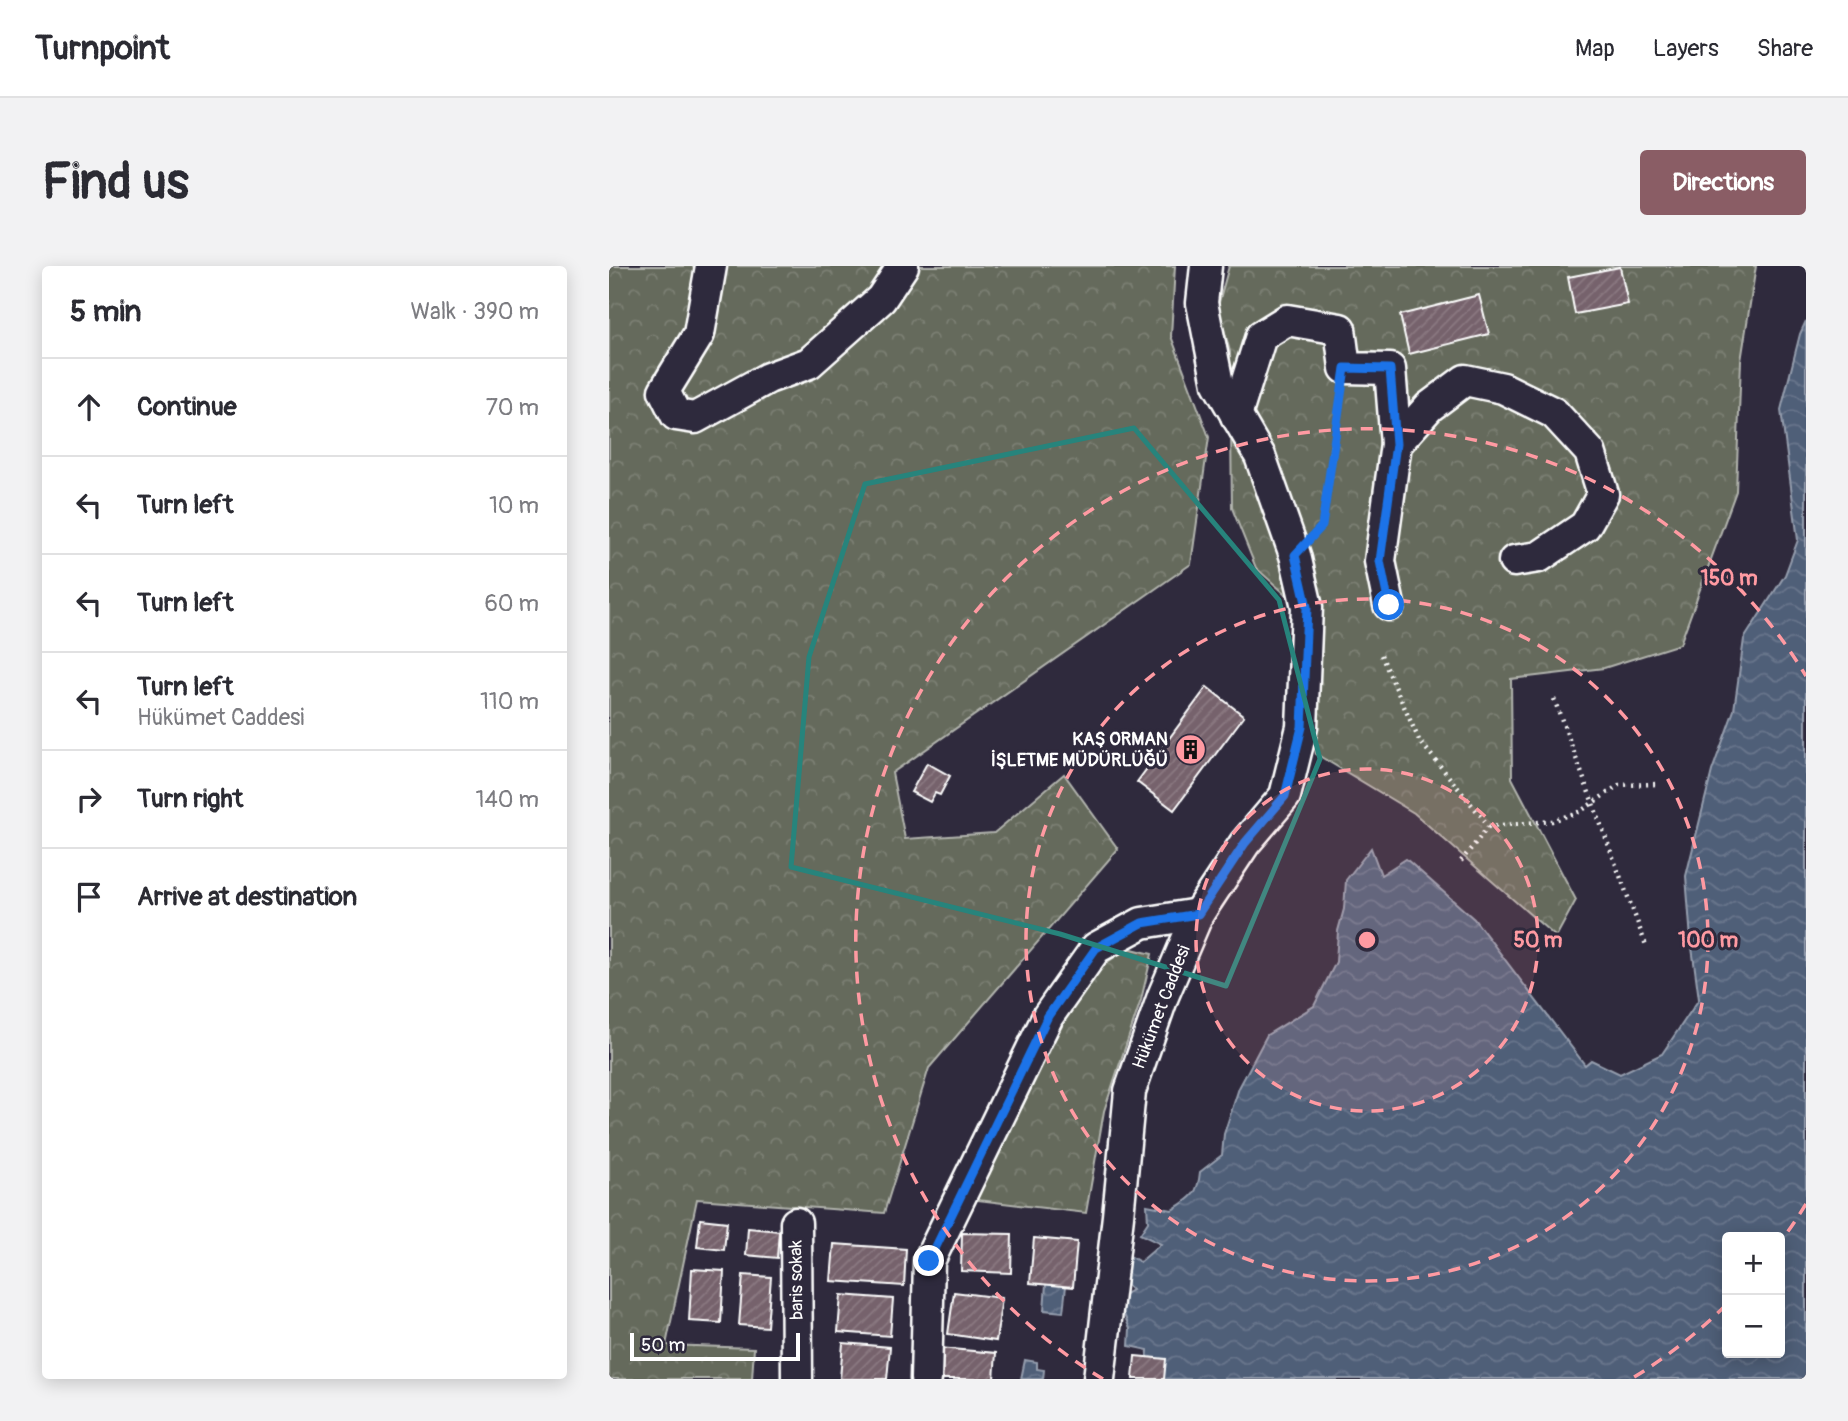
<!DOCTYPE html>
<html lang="en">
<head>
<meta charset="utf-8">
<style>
	:root { --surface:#fff; --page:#f2f2f3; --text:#2b2b33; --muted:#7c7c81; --line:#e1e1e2; --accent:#8a5d65 }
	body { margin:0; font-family:Pangolin,sans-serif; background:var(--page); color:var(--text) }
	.controls { position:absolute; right:21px; bottom:21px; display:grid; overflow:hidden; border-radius:7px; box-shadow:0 4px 18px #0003 }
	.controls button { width:63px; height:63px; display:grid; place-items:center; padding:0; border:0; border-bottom:2px solid var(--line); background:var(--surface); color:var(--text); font:35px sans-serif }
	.scale { position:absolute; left:21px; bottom:18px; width:170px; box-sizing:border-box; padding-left:7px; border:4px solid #fff; border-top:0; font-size:19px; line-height:24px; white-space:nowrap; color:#fff; -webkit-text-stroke:5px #2f2a3d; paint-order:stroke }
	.stop { position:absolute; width:21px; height:21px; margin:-16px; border:5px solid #1a73e8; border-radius:50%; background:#fff }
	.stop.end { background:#1a73e8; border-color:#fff; box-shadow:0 2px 7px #0008 }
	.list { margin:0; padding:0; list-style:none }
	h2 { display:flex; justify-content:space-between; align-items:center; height:91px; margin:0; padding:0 28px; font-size:30px }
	h2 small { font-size:23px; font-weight:400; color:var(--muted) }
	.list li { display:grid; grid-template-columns:46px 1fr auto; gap:21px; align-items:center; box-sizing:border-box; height:98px; padding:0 28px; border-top:2px solid var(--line) }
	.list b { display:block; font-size:26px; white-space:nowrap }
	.list p { margin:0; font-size:23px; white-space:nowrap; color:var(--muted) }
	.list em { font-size:23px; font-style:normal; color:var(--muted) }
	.icon { flex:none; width:38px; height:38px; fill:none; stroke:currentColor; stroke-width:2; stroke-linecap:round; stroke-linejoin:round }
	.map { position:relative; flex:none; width:1197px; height:1113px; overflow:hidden; border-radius:7px }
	header { display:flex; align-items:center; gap:42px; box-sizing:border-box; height:98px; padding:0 35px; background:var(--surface); border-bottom:2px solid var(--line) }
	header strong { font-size:33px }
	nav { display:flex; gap:38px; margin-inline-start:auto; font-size:24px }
	.intro { display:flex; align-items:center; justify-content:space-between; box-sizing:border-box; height:168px; padding:0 42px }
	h1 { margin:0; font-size:49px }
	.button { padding:18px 32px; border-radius:7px; background:var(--accent); color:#fff; font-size:24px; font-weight:700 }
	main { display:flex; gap:42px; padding:0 42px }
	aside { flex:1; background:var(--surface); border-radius:7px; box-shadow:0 4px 18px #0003 }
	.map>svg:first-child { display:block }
	.forest { fill:url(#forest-crowns); stroke:#b2b4ae; stroke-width:2 }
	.water { fill:url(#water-waves); stroke:#959eae; stroke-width:2; fill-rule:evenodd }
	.building { fill:url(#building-hatch); stroke:#fff; stroke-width:2 }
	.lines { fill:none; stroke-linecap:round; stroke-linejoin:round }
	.minor-casing { stroke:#fff; stroke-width:35 }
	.path { stroke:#fff; stroke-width:4.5; stroke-dasharray:2 5; stroke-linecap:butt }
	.minor { stroke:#2f2a3d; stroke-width:30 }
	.route { stroke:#1a73e8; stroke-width:9 }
	.marked { fill:none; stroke:#27847c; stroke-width:5; stroke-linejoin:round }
	.ring { fill:none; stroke:#ff9aa2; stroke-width:3.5; stroke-dasharray:12 9 }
	.labels { text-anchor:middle; stroke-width:6; stroke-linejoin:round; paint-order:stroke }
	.poi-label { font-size:18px; font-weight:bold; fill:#fff; stroke:#2f2a3d; text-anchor:end }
	.street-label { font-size:18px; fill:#fff; stroke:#2f2a3d }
	.centre { fill:#ff9aa2; stroke:#2f2a3d; stroke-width:3.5 }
	.ring-label { font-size:21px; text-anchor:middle; font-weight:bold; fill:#ff9aa2; stroke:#2f2a3d; stroke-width:6; stroke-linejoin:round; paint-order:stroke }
</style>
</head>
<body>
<header>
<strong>Turnpoint</strong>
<nav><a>Map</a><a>Layers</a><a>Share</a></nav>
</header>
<div class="intro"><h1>Find us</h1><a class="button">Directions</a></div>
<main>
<aside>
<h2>5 min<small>Walk · 390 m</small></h2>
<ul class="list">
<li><svg class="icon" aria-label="ahead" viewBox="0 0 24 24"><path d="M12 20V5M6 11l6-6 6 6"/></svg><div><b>Continue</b></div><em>70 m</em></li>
<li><svg class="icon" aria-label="left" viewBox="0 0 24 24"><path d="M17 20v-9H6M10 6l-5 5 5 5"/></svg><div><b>Turn left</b></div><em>10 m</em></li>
<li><svg class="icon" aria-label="left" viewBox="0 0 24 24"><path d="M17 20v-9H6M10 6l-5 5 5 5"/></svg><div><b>Turn left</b></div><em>60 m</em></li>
<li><svg class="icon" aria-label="left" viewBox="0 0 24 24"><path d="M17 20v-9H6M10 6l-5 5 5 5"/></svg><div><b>Turn left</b><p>Hükümet Caddesi</p></div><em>110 m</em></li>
<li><svg class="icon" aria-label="right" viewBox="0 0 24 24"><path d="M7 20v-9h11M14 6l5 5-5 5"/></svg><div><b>Turn right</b></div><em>140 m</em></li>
<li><svg class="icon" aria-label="arrive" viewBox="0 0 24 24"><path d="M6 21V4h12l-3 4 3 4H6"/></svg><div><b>Arrive at destination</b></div></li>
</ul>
</aside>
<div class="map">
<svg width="1197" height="1113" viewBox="0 0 1197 1113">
	<defs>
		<pattern id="forest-crowns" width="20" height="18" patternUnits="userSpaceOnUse" patternTransform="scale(1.75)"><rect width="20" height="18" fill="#656a5c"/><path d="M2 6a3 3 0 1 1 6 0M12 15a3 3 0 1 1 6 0" fill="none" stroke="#7c8074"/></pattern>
		<pattern id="water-waves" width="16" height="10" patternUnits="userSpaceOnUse" patternTransform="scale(1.75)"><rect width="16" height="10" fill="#4f5e78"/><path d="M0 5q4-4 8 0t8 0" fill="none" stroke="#69768c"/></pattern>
		<pattern id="building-hatch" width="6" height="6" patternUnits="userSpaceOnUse" patternTransform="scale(1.75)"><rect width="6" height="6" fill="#76626c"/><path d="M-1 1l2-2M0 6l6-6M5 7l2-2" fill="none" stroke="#8b7a82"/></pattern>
	</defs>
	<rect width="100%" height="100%" fill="#2f2a3d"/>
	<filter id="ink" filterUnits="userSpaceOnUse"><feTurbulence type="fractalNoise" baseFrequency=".0143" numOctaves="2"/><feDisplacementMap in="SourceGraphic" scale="14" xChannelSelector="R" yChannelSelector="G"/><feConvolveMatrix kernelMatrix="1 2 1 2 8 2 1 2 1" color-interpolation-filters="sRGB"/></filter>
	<g filter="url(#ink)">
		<!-- forest -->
		<g class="forest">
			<path d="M0 0H566L562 70 600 171 582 298 283 507 296 573 385 567 455 508 509 583 320 802 275 947 88 933 57 1079 145 1082 143 1113H0Z"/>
			<path d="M620 0H1147L1132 95 1127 225 1071 378 995 402 902 413 903 512 967 634 947 671 805 547 707 488 682 333 647 302 623 242 621 86 609 40Z"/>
			<path d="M519 682 543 688 532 734 495 845 477 947 360 933 481 708Z"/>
		</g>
		<!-- water -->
		<g class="water">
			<path d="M1197 55V1113H537L539 1084 520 1080 521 1063 514 1046 513 1030 523 1024 515 1016 521 990 531 996 552 978 531 968 539 956 538 939 563 944C582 932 589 929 591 906L613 889 615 868 630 822 658 769 705 740 727 696 729 665 735 643 737 614 762 582 772 609 797 593 865 653 976 799 982 794 1011 808 1053 788 1090 733 1082 674 1077 610 1103 505 1125 444 1135 373 1176 309 1189 274 1172 144 1191 68ZM1118 971H1171V1087H1118Z"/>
			<path d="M437 1018 457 1020 454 1046 435 1044Z"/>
			<path d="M416 1094 428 1096V1103L435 1104 434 1113H412Z"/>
		</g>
		<!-- building -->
		<g class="building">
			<path d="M1011 1 1019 38 966 48 959 11Z"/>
			<path d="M870 29 880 68 800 88 791 49Z"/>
			<path d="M598 421 635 450 565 544 528 516Z"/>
			<path d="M318 497 341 510 331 529 326 527 321 536 302 526Z"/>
			<path d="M91 953 118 956 115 984 88 981Z"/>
			<path d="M139 962 170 965 168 992 137 989Z"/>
			<path d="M353 967 403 968 402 1007 352 1005Z"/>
			<path d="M425 972 468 976 464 1021 421 1017Z"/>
			<path d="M225 978 297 983 295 1020 222 1015Z"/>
			<path d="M83 1003 115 1005 112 1057 80 1055Z"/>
			<path d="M134 1009 162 1011 158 1061 130 1059Z"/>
			<path d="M345 1026 393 1032 387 1075 339 1068Z"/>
			<path d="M232 1029 284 1033 281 1070 229 1066Z"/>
			<path d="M234 1077 281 1081 278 1113H231Z"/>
			<path d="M330 1082 387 1087 385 1113H327Z"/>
			<path d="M526 1090 557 1093 555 1113H524Z"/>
		</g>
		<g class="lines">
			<defs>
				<g id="minor">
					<path d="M102 0 90 68 55 125 67 149 86 152 159 112 200 97 272 33 294 0"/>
					<path d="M627 150 652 70 678 54 731 63 736 102 781 103 787 178"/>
					<path d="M780 339 771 295 787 178 820 141 856 114 894 122 945 147 981 186 994 228 976 260 930 291 905 295"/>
					<path d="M187 957 188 1113"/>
					<path d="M317 1113 320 995 439 750 487 682 533 657 589 648"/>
					<path d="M490 1113 509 950 521 825 554 730 589 648 636 577 676 530 693 461 698 341 686 289 651 190 609 118 593 37 597 0"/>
				</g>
			</defs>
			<!-- minor casing -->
			<use href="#minor" class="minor-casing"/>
			<!-- path -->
			<g class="path">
				<path d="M705 268 713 260 732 127"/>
				<path d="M772 389 810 474 880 560 943 555 972 545 1010 519 1051 518"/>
				<path d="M945 433 1038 682"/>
				<path d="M852 595 880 560"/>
			</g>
			<!-- minor -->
			<use href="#minor" class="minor"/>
		</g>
	</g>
	<g class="lines" filter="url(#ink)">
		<!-- route -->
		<path class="route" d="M320 995 439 750 487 682 533 657 589 648 636 577 676 530 693 461 698 341 686 289 713 260 736 102 781 103 787 178 771 295 780 339"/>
	</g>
	<!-- marked area -->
	<path class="marked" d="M525 162 670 334 711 493 617 720 451 668 182 601 200 391 256 218Z"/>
	<!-- distance rings -->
	<circle cx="758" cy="674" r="171" fill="#ff9aa2" fill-opacity=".12"/>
	<g class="ring">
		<circle cx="758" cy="674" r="171"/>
		<circle cx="758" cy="674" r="341"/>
		<path d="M1197 938A512 512 0 0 1 1172 975M1117 1039A512 512 0 0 1 1022 1113M494 1113A512 512 0 1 1 1197 410"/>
	</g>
	<!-- icons -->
	<defs>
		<symbol id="building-disc" viewBox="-11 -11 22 22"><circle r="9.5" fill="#ff9aa2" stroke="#2f2a3d"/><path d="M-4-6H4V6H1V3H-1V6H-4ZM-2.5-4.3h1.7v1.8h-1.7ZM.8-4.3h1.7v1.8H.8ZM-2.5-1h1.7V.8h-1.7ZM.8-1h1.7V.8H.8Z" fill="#111"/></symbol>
	</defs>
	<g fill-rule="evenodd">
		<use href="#building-disc" x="564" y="466" width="35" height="35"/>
	</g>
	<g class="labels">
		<!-- poi labels -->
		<g class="poi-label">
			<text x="559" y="479">KAŞ ORMAN<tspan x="559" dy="21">İŞLETME MÜDÜRLÜĞÜ</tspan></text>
		</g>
		<!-- street labels -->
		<g class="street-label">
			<text transform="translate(552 741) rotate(-69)" y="6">Hükümet Caddesi</text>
			<text transform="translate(187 1014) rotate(-91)" y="6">baris sokak</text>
		</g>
	</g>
	<circle cx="758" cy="674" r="10" class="centre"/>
	<g class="ring-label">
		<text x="1120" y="319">150 m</text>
		<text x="929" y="681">50 m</text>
		<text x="1099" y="681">100 m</text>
	</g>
</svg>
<div class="controls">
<button>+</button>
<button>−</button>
</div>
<div class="scale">50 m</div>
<div class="stop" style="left:780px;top:339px"></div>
<div class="stop end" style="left:320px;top:995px"></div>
</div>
</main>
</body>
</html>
